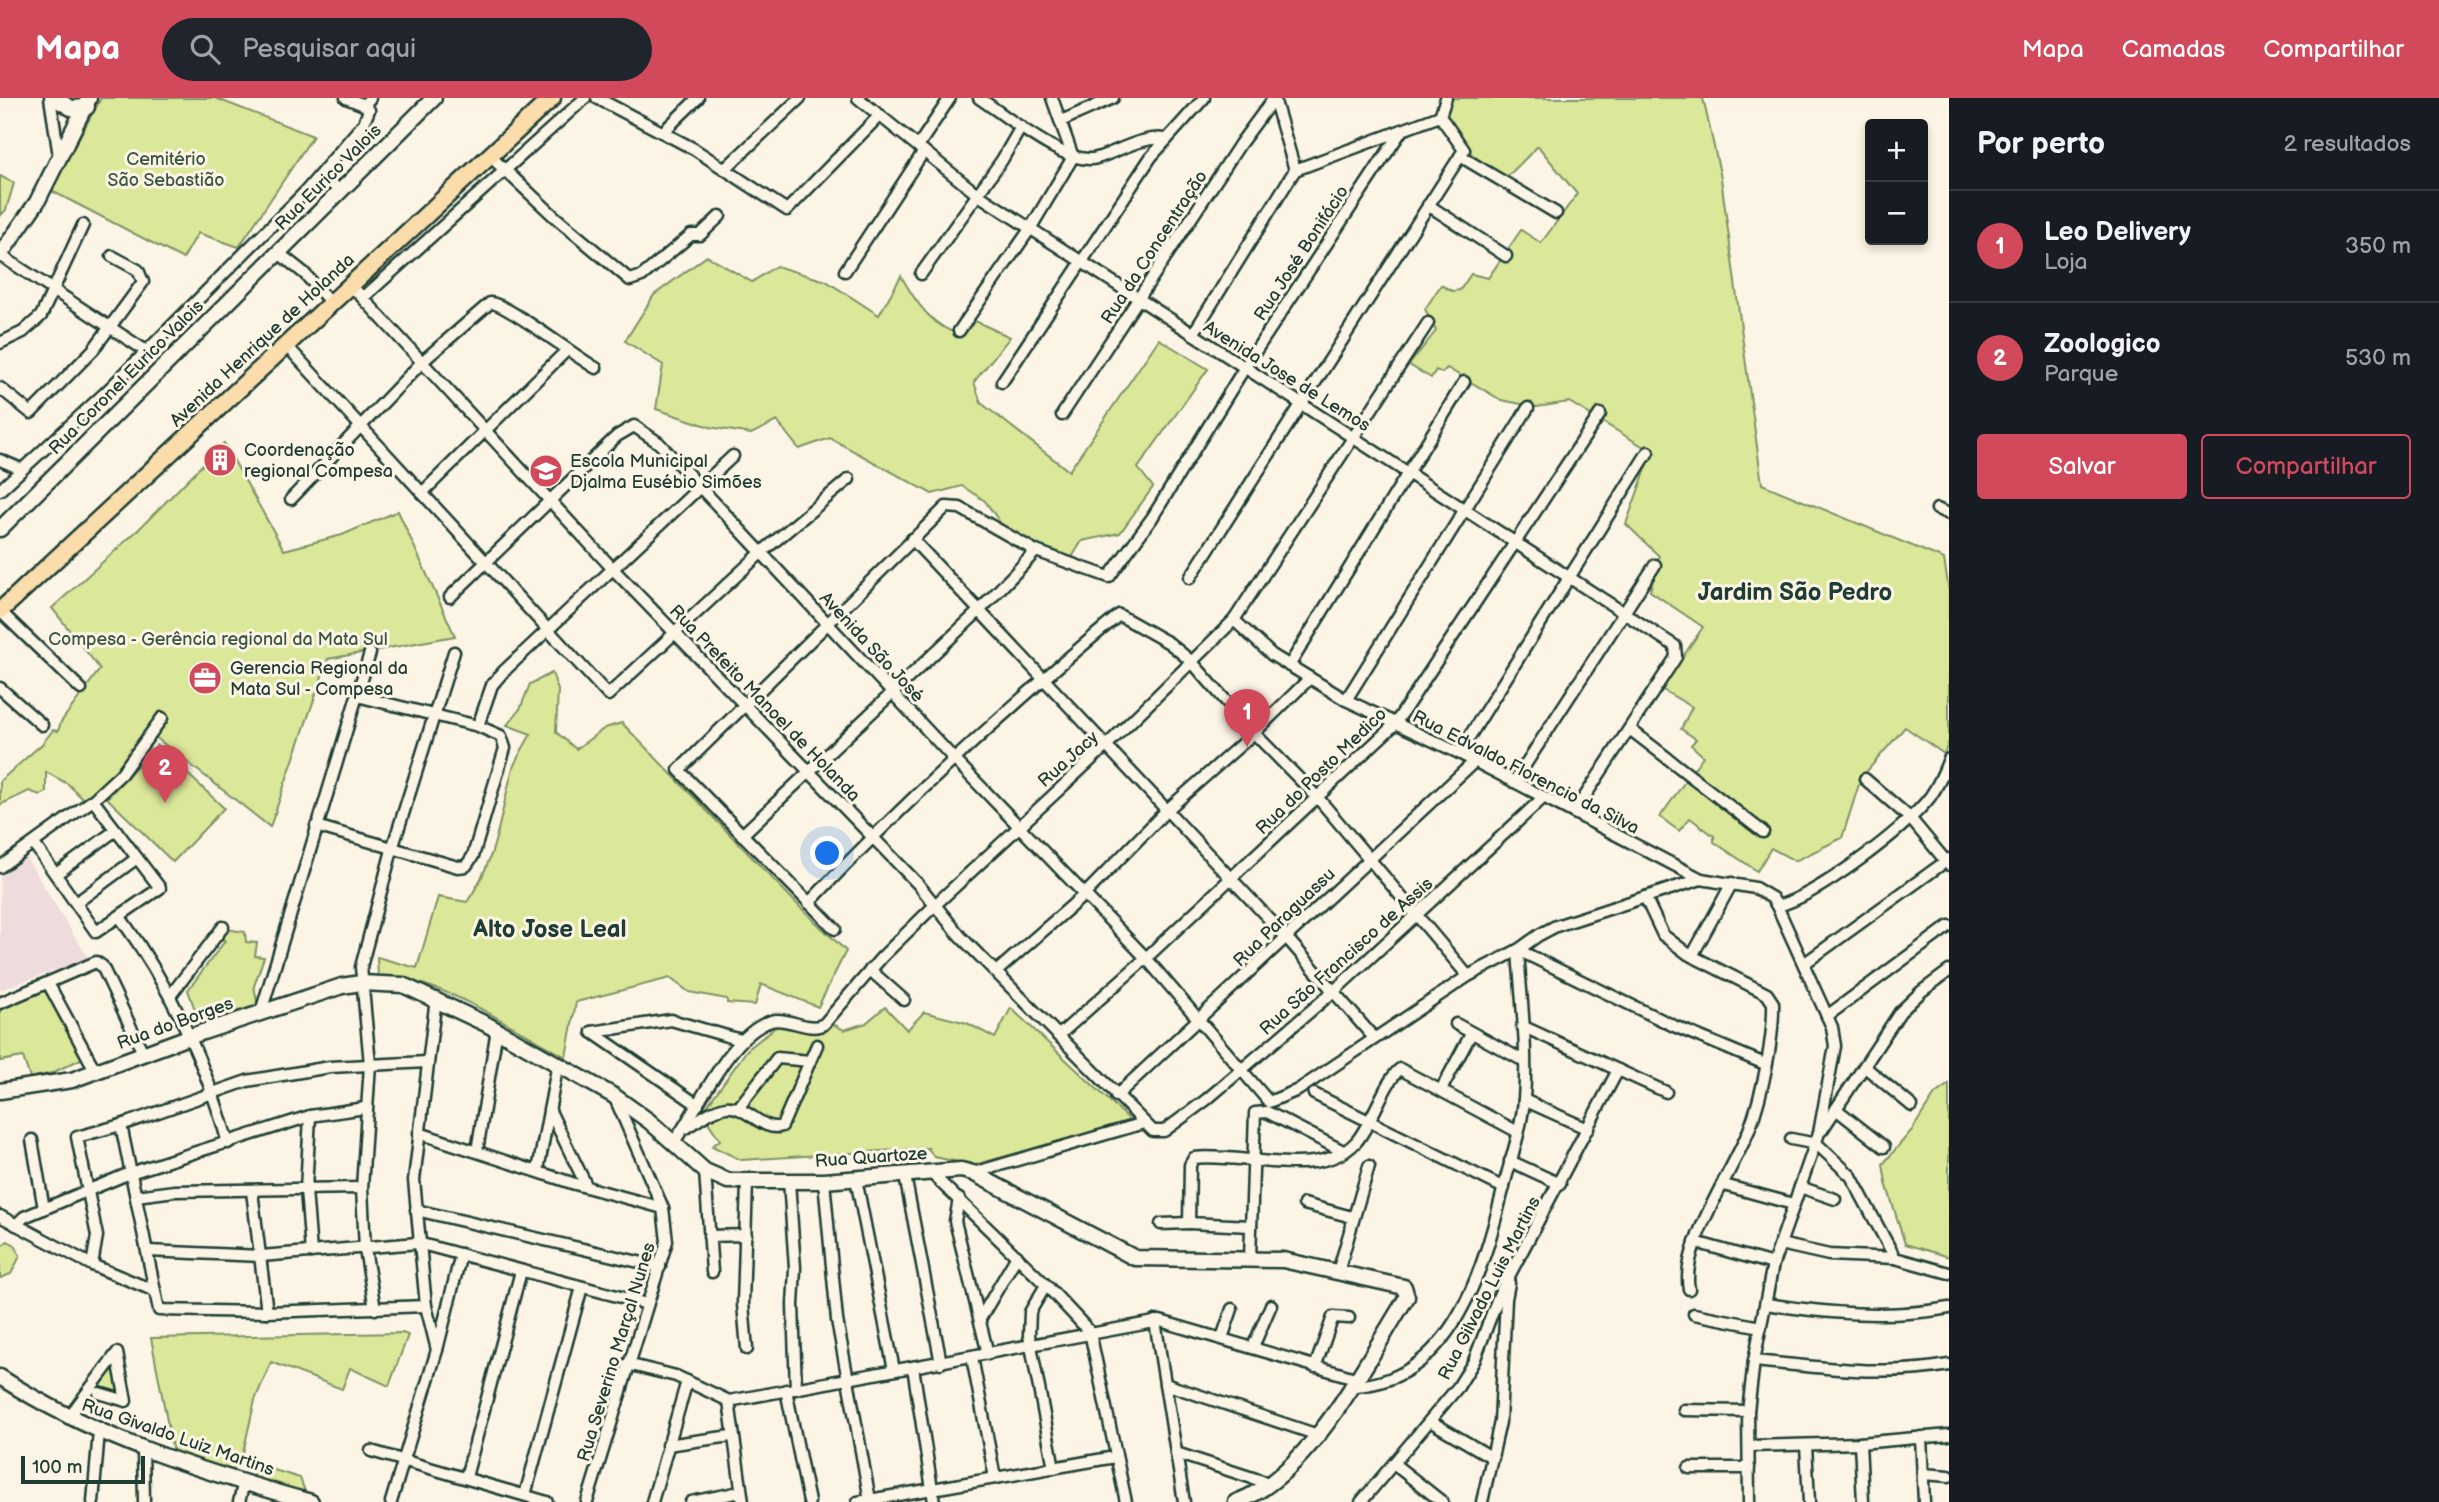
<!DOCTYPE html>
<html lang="pt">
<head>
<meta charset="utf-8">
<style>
	:root { --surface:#171b24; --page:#20242c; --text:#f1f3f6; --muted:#9ea1a6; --line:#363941; --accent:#d1495b }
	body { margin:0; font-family:"Balsamiq Sans",sans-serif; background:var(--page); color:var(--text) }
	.controls { position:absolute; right:21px; top:21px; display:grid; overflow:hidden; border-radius:7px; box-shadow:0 4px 10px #0003 }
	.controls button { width:63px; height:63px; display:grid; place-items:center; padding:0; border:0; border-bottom:2px solid var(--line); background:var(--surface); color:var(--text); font:35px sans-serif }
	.scale { position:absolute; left:21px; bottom:18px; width:124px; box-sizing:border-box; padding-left:7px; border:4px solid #1f3d34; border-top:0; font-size:19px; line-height:24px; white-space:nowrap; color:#1f3d34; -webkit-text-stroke:5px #fcf5e5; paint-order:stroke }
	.you { position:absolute; left:828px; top:756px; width:24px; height:24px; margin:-18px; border:5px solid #fff; border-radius:50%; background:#1a73e8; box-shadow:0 0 0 10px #1a73e833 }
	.badge { display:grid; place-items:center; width:46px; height:46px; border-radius:50%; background:var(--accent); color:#fff; font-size:23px; font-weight:700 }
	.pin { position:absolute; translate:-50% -58px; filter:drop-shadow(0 2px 4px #0008) }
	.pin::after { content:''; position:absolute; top:37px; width:24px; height:21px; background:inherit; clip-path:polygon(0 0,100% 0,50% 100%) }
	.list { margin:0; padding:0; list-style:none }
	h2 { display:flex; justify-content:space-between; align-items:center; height:91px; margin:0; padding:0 28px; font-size:30px }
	h2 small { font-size:23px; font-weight:400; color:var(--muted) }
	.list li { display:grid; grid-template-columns:46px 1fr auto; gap:21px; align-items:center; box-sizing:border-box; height:112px; padding:0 28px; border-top:2px solid var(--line) }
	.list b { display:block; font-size:26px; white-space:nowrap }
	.list p { margin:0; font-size:23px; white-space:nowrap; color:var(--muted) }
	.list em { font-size:23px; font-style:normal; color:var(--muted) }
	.actions { display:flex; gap:14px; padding:21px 28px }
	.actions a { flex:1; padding:16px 0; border:2px solid var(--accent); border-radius:7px; text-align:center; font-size:24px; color:var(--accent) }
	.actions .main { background:var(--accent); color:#fff }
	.icon { flex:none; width:38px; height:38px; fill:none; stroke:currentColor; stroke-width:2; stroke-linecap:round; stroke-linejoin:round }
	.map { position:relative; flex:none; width:1949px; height:1404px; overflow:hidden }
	header { display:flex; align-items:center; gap:42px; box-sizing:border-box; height:98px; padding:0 35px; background:var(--accent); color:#fff }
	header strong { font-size:33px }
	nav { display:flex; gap:38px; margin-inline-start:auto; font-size:24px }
	.search { width:490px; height:63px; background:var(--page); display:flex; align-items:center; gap:18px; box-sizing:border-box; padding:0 24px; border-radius:38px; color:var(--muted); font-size:26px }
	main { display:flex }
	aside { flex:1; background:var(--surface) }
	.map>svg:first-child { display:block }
	.built { fill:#eedcdc }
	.green { fill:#dbe799; stroke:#7d9266; stroke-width:2 }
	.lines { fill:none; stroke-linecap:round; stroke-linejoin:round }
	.street-casing { stroke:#1f3d34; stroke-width:15 }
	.secondary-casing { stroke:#1f3d34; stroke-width:19 }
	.primary-casing { stroke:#1f3d34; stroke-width:21 }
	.street { stroke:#fcf5e5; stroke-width:10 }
	.secondary { stroke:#fcf5e5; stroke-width:14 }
	.primary { stroke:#faddab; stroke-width:16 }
	.labels { text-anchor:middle; stroke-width:6; stroke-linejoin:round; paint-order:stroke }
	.park-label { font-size:18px; fill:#3b5643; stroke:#fcf5e5 }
	.street-label { font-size:18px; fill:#1f3d34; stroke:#fcf5e5 }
	.poi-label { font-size:18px; fill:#1f3d34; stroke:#fcf5e5; text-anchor:start }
	.district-label { font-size:24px; font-weight:bold; fill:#1f3d34; stroke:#fcf5e5 }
</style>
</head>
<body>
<header>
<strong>Mapa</strong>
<div class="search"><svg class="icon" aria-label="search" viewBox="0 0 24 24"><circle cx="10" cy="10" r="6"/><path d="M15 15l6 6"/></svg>Pesquisar aqui</div>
<nav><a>Mapa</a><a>Camadas</a><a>Compartilhar</a></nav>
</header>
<main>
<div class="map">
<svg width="1949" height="1404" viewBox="0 0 1949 1404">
	<rect width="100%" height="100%" fill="#fcf5e5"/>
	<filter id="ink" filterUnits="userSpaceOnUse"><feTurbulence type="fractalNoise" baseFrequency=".0143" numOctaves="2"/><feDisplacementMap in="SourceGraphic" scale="14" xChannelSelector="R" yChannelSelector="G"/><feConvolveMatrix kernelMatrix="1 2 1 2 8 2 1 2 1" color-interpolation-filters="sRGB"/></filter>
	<g filter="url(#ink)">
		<!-- built -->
		<path class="built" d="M26 759 88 860 0 892V774Z"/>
		<!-- green -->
		<g class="green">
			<path d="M101 0H215L313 38 239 149 198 135 183 161 50 92Z"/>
			<path d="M1452 0H1703L1721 80 1762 386 1944 461 1949 493V643L1944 656 1905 629 1861 680 1842 740 1795 763 1771 750 1757 773 1714 744V738L1690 720 1679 733 1660 719 1703 658 1691 647 1696 641 1681 631 1692 609 1661 591 1703 529 1650 493 1659 458 1626 426 1652 354 1569 304 1537 309 1501 302 1447 270 1442 275 1436 272 1431 280 1409 267 1436 233 1425 211 1441 187 1452 193 1460 192 1471 176 1488 180 1521 132 1541 145 1577 96 1538 48 1507 79C1469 60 1466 52 1445 17Z"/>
			<path d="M0 78 14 85 6 112 0 118Z"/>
			<path d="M707 158 752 184 776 168 826 183 879 217 901 178C915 203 933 231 963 237L975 223 1010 239 974 284 981 305 1069 373 1159 241 1208 271 1138 370 1153 389 1120 435 1082 443 1069 464 1006 433 985 403 962 388 932 396 830 340 799 351 777 323 751 336 710 329 656 311 663 267 625 243 654 197Z"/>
			<path d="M224 345 284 452 342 437 398 413 455 538 328 561 270 729 154 638 103 688 83 701 68 686 46 674V694L40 697 29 693 0 707V683L42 646 53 632 58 633 61 624 100 571 52 510 140 430Z"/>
			<path d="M552 575 558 592 556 634 576 651 605 630 622 625 802 811 846 853 818 909 761 886 755 907 727 905V901L689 894 670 880 576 904 566 959C508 928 445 881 378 878L377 859 417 870 438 799 467 804C498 760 499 719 513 670 517 659 525 647 531 636L507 627 520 611 530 586Z"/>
			<path d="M157 647 224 710 173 764 107 700Z"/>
			<path d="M226 831 245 834 246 844 257 845 255 858 264 859 254 888 258 909 201 929 188 892 225 843 220 839Z"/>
			<path d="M46 890 85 959 52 975 30 980 23 959 0 963V909Z"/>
			<path d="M885 909 907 932 924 914 967 925 995 940 1011 910 1131 1023 974 1067 934 1059 928 1050 741 1062 712 1048 720 1042 702 1015 747 952 778 927 817 934 831 925 844 932 866 925Z"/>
			<path d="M1949 986V1159L1905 1146 1886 1085 1883 1066 1912 1032 1935 996Z"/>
			<path d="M8 1143 15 1147 20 1158 11 1176 0 1180V1149Z"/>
			<path d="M402 1235 408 1237 389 1288 350 1270 342 1291 271 1264 255 1302 242 1359 231 1374 173 1354 151 1240Z"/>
			<path d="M113 1262 121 1292 116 1296 97 1289Z"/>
			<path d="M261 1368 300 1380 307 1399 251 1380Z"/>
		</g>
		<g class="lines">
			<defs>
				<g id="street">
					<path d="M50 0 59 58"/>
					<path d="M346 0 364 7"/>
					<path d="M597 0 694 51 787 112 880 17"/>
					<path d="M858 0 977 96 1675 548 1676 559 1574 715"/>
					<path d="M979 0C1005 17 1067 69 1097 60 1119 53 1142 38 1165 41"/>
					<path d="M1052 0 1073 59"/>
					<path d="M1274 0 1295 72"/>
					<path d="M1440 18 1446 0"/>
					<path d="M1061 23 1113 0"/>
					<path d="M663 34 698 0"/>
					<path d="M918 48 950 0"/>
					<path d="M490 58 555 119 630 182 642 178 691 137H700L720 118"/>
					<path d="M1460 58 1556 115"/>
					<path d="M726 70 800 0"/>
					<path d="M1295 72 1440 18"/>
					<path d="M321 76 341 94"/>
					<path d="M1428 107 1506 158"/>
					<path d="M280 156 304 175 331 205"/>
					<path d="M0 157 146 253"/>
					<path d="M845 173 924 53"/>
					<path d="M921 176 1002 62 1021 29"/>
					<path d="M350 186 613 471 918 786 960 838 1153 1033H1164L1206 1002 1334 893 1544 699"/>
					<path d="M363 200 585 0"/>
					<path d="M959 233 1030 131 1073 59"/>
					<path d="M1193 236 1295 72"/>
					<path d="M0 245 23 234 41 218 83 127"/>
					<path d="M286 247 608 597 762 454 849 381"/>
					<path d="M1002 284 1151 59 1204 0"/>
					<path d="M0 290 31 315 93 252 143 184 138 172 112 158"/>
					<path d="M1062 317 1240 46 1274 0"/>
					<path d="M0 362 21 371"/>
					<path d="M0 392 106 294 305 94 364 25 369 12 364 7 370 0"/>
					<path d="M422 395 566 253"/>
					<path d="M291 401 423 263 490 205C503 203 576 259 596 270"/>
					<path d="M1937 411 1949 416"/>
					<path d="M912 441 1286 839 1374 940"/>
					<path d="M1190 480 1464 52 1440 18"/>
					<path d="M450 499 617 338 634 328 659 345 955 662 1146 860 1269 1004 1298 992 1468 878 1518 852 1539 837 1556 828 1701 781"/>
					<path d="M0 513 81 591"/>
					<path d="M1234 522 1272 557 1346 602 1459 655 1701 781 1755 790 1772 800 1777 808 1832 929 1835 948 1819 1035 1773 1166 1754 1263 1748 1313 1749 1404"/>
					<path d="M1289 568 1464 284"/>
					<path d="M0 590 42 627"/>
					<path d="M1346 602 1528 310"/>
					<path d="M478 628 492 587 504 573 733 358"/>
					<path d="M1631 632 1763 734"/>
					<path d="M1459 655 1648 354"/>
					<path d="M1865 681 1910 720 1949 767"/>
					<path d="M1514 684 1655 467"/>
					<path d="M316 728 458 769 466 768 473 758 505 650 501 638 478 628 357 598"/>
					<path d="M742 737 980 512 1036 453"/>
					<path d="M34 746 96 834 160 790 93 702"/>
					<path d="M0 769 93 702 121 676 162 620"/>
					<path d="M56 776 116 732"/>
					<path d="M1645 799 1663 837 1688 856 1767 896 1773 905C1774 941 1762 998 1749 1032 1732 1075 1680 1148 1689 1191"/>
					<path d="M76 805 137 760"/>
					<path d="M809 805C906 702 1011 607 1119 517L1169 545 1191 563 1254 635 1318 700 1468 878"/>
					<path d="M1777 808C1815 799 1906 731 1930 699 1938 688 1944 674 1949 661"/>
					<path d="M120 819C170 888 205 963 228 1045"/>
					<path d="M835 831 679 672 946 409 960 410 1036 453 1109 479 1152 420 1245 269 1402 32"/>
					<path d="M1518 852 1674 928 1765 966"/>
					<path d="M1692 858 1732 785"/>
					<path d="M1805 865 1949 761"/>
					<path d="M870 872 904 902"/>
					<path d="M996 874 1084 797 1167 712 1254 635 1310 580"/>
					<path d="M48 885 96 974"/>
					<path d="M170 898 223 829"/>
					<path d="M436 900 414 1082 426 1208 437 1252"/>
					<path d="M0 905 96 864 102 868 144 957"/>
					<path d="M261 914 370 555"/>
					<path d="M1827 918 1949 828"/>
					<path d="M1456 926 1524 963"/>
					<path d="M1522 928 1666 994"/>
					<path d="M592 934 671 922 741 942"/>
					<path d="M592 934 698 1007"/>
					<path d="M1058 938 1146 860 1395 626 1600 316"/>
					<path d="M1865 969 1912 1008"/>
					<path d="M1441 992 1471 936"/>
					<path d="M1314 996 1504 1090"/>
					<path d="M1116 998 1475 663"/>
					<path d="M1524 1002 1588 1031"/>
					<path d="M739 1009 777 960 810 963"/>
					<path d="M549 1011 587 1089"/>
					<path d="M1836 1011 1884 1049"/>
					<path d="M310 1018 306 1092 311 1154"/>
					<path d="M121 1027 155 1193"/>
					<path d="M686 1030C698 1022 711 1012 726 1009 746 1006 763 1035 782 1028L817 947"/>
					<path d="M1822 1032 1900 914 1922 893 1949 873"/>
					<path d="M419 1035 575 1086 663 1110"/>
					<path d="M1791 1041 1817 1046 1851 1078 1895 1160"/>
					<path d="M32 1042 44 1111"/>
					<path d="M674 1044C699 1009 729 937 771 923 787 918 809 935 824 926L882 859 935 807 1106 648 1234 522 1428 225"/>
					<path d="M477 1053 497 931"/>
					<path d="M1510 1063 1560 1086"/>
					<path d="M538 1072 558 965"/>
					<path d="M705 1073 712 1174"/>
					<path d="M931 1075 1046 1187 1090 1234 1126 1404"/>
					<path d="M973 1075 1144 1025"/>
					<path d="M905 1078 941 1265"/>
					<path d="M856 1081 894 1272"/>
					<path d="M789 1083 795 1170 793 1207 796 1291"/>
					<path d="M824 1083 837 1222 870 1402"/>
					<path d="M747 1085 743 1206 747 1251"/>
					<path d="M1724 1087 1793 1106"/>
					<path d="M1800 1089 1835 1101"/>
					<path d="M252 1093 267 1214"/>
					<path d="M136 1098 175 1093 362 1090"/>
					<path d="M959 1101 955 1123 988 1256"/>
					<path d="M1304 1106 1352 1119"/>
					<path d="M416 1112 660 1169"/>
					<path d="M0 1118 92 1167 155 1193 159 1212 267 1214 426 1208"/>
					<path d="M1161 1126 1189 1125"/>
					<path d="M16 1127 24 1119 130 1075 310 1018 365 1010"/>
					<path d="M1251 1128 1189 1125 1190 1067 1194 1060C1242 1054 1319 1084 1356 1044 1372 1026 1386 981 1400 971L1518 1034"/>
					<path d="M709 1138 746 1137"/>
					<path d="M1695 1144 1773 1166"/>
					<path d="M1780 1146 1829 1157 1895 1160 1949 1175"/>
					<path d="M148 1153 261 1158 418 1145 647 1206"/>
					<path d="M1250 1160 1255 1015 1267 1014 1343 1053"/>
					<path d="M92 1167 97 1138 77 1039 121 1027 247 983 330 969 427 964"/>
					<path d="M1338 1174 1369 1068"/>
					<path d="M1046 1187 1030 1214 1029 1237 1054 1370"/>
					<path d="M1766 1206C1827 1215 1888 1221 1949 1210"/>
					<path d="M375 1211 365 1151 362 1090 370 966 361 869 393 748 454 554"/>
					<path d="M1694 1216 1761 1229"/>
					<path d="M980 1221 1017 1158"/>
					<path d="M1155 1223 1184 1404"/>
					<path d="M1222 1240 1232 1211"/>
					<path d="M1253 1249 1271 1207"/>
					<path d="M972 1259 995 1380"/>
					<path d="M1754 1263C1819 1269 1884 1279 1949 1267"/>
					<path d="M627 1266 676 1278 729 1303 1160 1223 1355 1280"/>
					<path d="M913 1269 934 1404"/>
					<path d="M1315 1269 1333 1219 1349 1220"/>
					<path d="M1165 1286 1318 1337"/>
					<path d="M1350 1288C1454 1287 1485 1165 1505 1084 1512 1057 1522 1029 1524 1001 1528 952 1521 901 1518 852"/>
					<path d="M786 1292 809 1404"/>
					<path d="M729 1303 743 1404"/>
					<path d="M1684 1312 1748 1313"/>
					<path d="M68 1320 117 1255 126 1303 99 1295"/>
					<path d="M1430 1323 1493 1360"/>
					<path d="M1921 1339 1924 1404"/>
					<path d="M1860 1345 1863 1404"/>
					<path d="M667 1347 731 1338"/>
					<path d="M1806 1347 1809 1404"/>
					<path d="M1749 1348 1860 1345 1949 1337"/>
					<path d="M143 1349 144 1404"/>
					<path d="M371 1353 547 1404"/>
					<path d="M1176 1355 1271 1386"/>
					<path d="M1394 1366 1442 1404"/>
					<path d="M1689 1370H1749"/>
					<path d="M1923 1376 1949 1378"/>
					<path d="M466 1379 521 1173"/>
					<path d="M525 1397 582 1189"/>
					<path d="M93 1404 99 1333"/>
					<path d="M239 1404 244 1384"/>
					<path d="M391 1404 437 1252 461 1156"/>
					<path d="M587 1404 667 1143 663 1110 614 998"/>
					<path d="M652 1404 687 1283"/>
					<path d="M691 1404 740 1394"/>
					<path d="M858 1404 1115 1359"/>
					<path d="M1361 1404 1458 1289 1474 1263 1499 1197 1618 972"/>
					<path d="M1482 1404 1500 1324 1506 1201 1509 1185"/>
				</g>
				<g id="secondary">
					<path d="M54 0 71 10 87 9"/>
					<path d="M0 157 37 104 89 0"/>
					<path d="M0 431 434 0"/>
					<path d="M0 993 72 982 191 938 342 888 361 885 403 887 486 926 614 998 649 1023 705 1073 728 1083H824L961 1072 973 1075 1135 1160 1283 1162 1404 1189 1407 1199C1367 1262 1309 1379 1236 1404"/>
					<path d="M0 1279C93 1340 204 1374 311 1404"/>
				</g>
				<path id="primary" d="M0 513 552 0"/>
			</defs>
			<!-- street casing -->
			<use href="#street" class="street-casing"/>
			<!-- secondary casing -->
			<use href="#secondary" class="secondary-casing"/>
			<!-- primary casing -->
			<use href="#primary" class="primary-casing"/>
			<!-- street -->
			<use href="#street" class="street"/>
			<!-- secondary -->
			<use href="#secondary" class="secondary"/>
			<!-- primary -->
			<use href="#primary" class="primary"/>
		</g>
	</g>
	<!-- icons -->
	<defs>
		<symbol id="building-disc" viewBox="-11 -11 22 22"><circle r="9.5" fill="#d1495b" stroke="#fcf5e5"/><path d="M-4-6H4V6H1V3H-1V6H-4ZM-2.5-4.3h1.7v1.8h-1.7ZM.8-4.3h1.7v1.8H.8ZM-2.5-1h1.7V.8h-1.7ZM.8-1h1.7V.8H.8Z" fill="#fff"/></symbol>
		<symbol id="school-disc" viewBox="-11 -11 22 22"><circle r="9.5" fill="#d1495b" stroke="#fcf5e5"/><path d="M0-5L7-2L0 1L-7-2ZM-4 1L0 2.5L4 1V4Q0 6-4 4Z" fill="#fff"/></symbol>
		<symbol id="office-disc" viewBox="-11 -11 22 22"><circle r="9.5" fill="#d1495b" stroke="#fcf5e5"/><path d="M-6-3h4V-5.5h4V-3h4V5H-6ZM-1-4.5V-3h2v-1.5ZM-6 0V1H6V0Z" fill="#fff"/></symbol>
	</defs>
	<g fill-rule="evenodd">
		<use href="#building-disc" x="201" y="343" width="38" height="38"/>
		<use href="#school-disc" x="527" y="354" width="38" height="38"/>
		<use href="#office-disc" x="186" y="561" width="38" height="38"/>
	</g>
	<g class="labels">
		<!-- park labels -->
		<g class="park-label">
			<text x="166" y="67">Cemitério<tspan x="166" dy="21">São Sebastião</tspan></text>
			<text x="218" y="547">Compesa - Gerência regional da Mata Sul</text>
		</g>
		<!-- street labels -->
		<g class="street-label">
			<text transform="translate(328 79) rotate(-45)" y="6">Rua Eurico Valois</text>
			<text transform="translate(1154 149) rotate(-57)" y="6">Rua da Concentração</text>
			<text transform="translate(1301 155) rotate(-57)" y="6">Rua José Bonifácio</text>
			<text transform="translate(262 242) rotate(-43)" y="6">Avenida Henrique de Holanda</text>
			<text transform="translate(1287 278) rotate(32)" y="6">Avenida Jose de Lemos</text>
			<text transform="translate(126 279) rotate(-45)" y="6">Rua Coronel Eurico Valois</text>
			<text transform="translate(872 549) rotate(47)" y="6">Avenida São José</text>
			<text transform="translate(765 605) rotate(46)" y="6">Rua Prefeito Manoel de Holanda</text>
			<text transform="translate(1068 661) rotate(-42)" y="6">Rua Jacy</text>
			<text transform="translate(1321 673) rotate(-44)" y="6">Rua do Posto Medico</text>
			<text transform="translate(1526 674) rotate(27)" y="6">Rua Edvaldo Florencio da Silva</text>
			<text transform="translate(1284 819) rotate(-44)" y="6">Rua Paraguassu</text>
			<text transform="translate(1346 858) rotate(-42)" y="6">Rua São Francisco de Assis</text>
			<text transform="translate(175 925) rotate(-20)" y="6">Rua do Borges</text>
			<text transform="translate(871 1059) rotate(-4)" y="6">Rua Quartoze</text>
			<text transform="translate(1489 1190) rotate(-63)" y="6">Rua Gilvado Luis Martins</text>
			<text transform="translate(616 1254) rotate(-73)" y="6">Rua Severino Marçal Nunes</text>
			<text transform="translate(178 1339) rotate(19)" y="6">Rua Givaldo Luiz Martins</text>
		</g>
		<!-- poi labels -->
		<g class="poi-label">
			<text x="244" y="358">Coordenação<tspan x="244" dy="21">regional Compesa</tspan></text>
			<text x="570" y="369">Escola Municipal<tspan x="570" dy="21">Djalma Eusébio Simões</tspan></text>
			<text x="230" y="576">Gerencia Regional da<tspan x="230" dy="21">Mata Sul - Compesa</tspan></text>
		</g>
		<!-- district labels -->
		<g class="district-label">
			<text x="1795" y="502">Jardim São Pedro</text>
			<text x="550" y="839">Alto Jose Leal</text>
		</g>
	</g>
</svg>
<div class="controls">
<button>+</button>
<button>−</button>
</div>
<div class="scale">100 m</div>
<div class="you"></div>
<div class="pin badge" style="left:1247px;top:649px">1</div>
<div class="pin badge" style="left:165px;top:705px">2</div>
</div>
<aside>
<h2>Por perto<small>2 resultados</small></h2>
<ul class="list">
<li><span class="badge">1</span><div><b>Leo Delivery</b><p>Loja</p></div><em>350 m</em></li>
<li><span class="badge">2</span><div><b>Zoologico</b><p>Parque</p></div><em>530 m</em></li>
</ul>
<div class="actions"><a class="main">Salvar</a><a>Compartilhar</a></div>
</aside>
</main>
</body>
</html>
